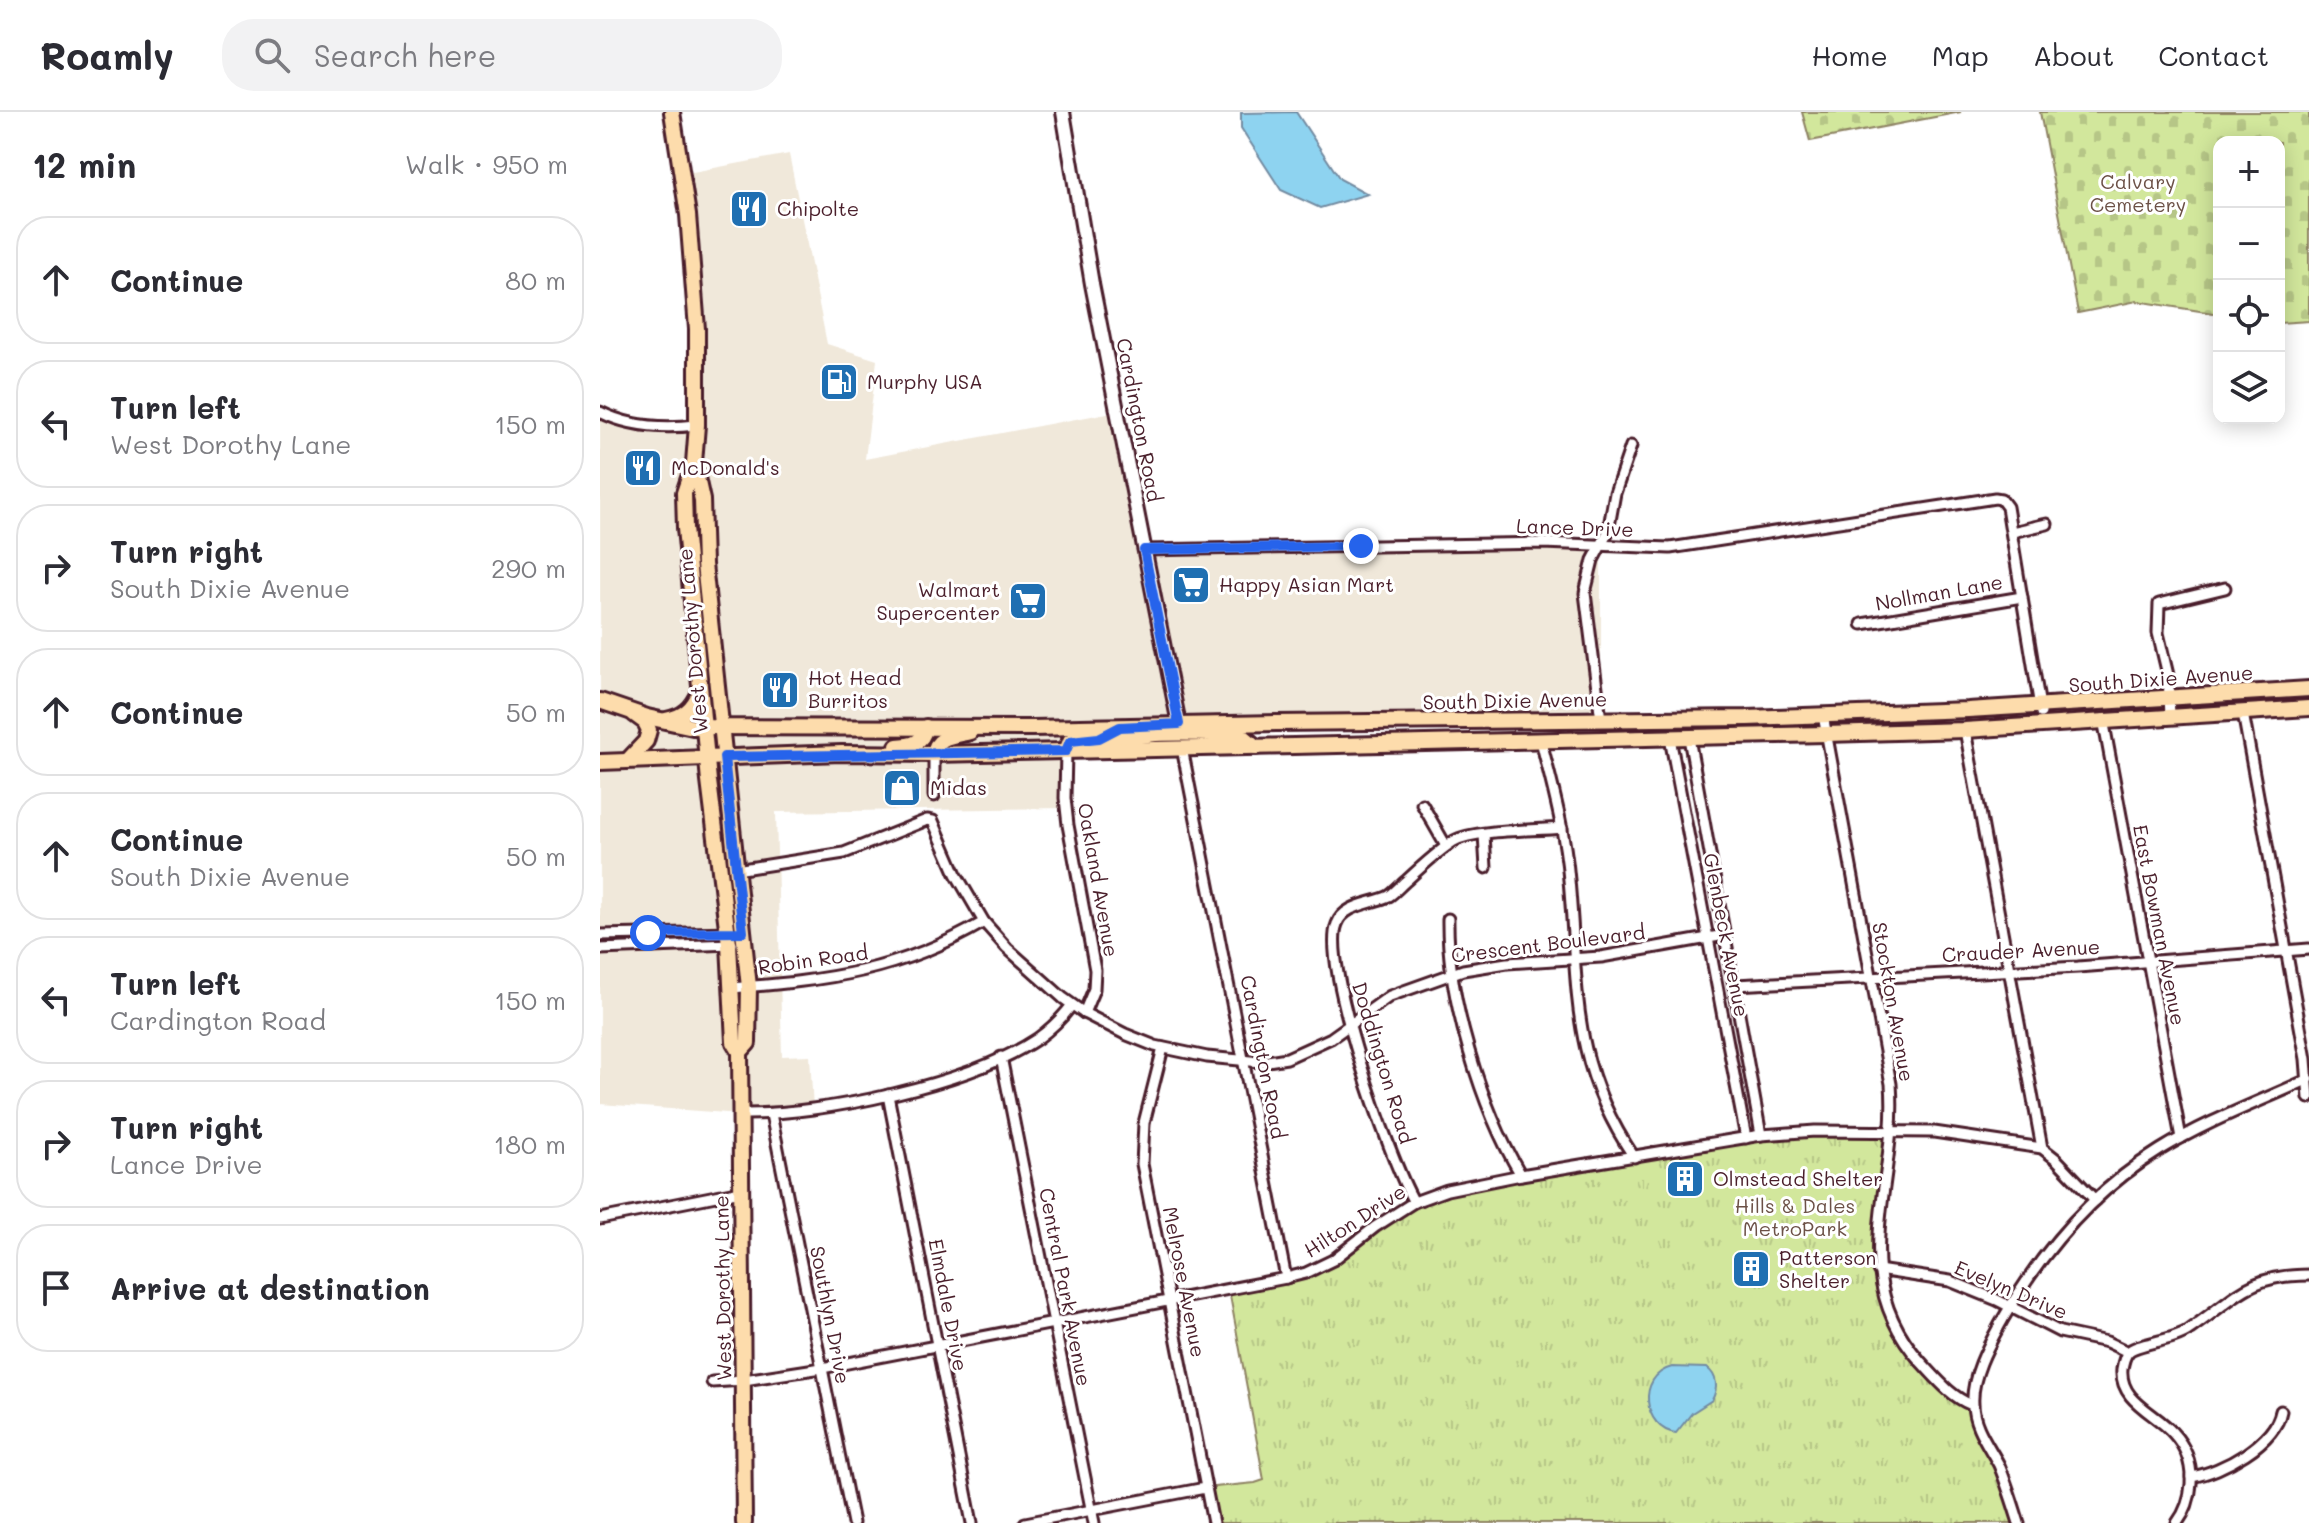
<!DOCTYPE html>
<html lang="en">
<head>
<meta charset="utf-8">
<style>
	:root { --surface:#fff; --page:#f2f2f3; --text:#2b2b33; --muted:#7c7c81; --line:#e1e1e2 }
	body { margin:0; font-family:Mali,sans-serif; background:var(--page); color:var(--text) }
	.controls { position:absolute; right:24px; top:24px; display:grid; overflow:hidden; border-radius:16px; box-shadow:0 4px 20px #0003 }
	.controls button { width:72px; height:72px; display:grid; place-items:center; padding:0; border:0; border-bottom:2px solid var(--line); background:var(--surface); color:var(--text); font:40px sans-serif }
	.stop { position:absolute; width:24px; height:24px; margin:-18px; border:6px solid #2563eb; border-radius:50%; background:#fff }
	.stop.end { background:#2563eb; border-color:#fff; box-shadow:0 2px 8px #0008 }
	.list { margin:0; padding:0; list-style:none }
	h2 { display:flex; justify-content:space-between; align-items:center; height:104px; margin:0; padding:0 32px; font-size:34px }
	h2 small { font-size:26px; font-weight:400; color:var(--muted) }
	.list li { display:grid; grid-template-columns:52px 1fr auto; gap:24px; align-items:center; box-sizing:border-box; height:128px; margin:0 16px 16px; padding:0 16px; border:2px solid var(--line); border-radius:32px }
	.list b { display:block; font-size:30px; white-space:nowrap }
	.list p { margin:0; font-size:26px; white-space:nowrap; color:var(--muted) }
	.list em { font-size:26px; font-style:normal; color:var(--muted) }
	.icon { flex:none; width:44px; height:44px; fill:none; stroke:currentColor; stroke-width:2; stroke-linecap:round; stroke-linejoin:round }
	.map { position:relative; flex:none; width:1709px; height:1411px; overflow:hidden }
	header { display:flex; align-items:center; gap:48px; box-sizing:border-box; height:112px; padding:0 40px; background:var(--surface); border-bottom:2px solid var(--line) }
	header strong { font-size:38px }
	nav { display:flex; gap:44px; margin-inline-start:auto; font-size:28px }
	.search { width:560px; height:72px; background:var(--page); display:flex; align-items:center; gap:20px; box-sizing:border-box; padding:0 28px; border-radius:32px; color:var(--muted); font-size:30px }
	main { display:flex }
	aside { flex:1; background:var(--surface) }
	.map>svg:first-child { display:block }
	.built { fill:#f0e8da }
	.grass { fill:url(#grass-tufts); stroke:#8e8364; stroke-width:2 }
	.cemetery { fill:url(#cemetery-stones); stroke:#8e8364; stroke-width:2 }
	.water { fill:#8ed3f0; stroke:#738ba1; stroke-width:2 }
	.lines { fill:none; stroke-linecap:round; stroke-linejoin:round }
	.minor-casing { stroke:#4a1f2b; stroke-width:15 }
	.tertiary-casing { stroke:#4a1f2b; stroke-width:18 }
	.primary-casing { stroke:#4a1f2b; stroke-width:20 }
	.minor { stroke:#fff; stroke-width:9 }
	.tertiary { stroke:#fff; stroke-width:12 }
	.primary { stroke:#fddcac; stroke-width:14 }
	.route { stroke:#2563eb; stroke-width:10 }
	.labels { text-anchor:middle; stroke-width:6; stroke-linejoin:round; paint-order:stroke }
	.park-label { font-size:20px; fill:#6c5147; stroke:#fff }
	.poi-label { font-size:20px; fill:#4a1f2b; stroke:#fff; text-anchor:start }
	.street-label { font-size:20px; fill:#4a1f2b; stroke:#fff }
</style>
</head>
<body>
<header>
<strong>Roamly</strong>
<div class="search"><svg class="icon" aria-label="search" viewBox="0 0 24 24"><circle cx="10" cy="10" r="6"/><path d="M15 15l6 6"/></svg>Search here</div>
<nav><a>Home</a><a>Map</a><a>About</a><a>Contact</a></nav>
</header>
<main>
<aside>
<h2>12 min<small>Walk · 950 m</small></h2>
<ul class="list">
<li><svg class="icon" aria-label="ahead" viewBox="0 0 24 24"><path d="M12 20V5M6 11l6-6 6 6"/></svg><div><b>Continue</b></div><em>80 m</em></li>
<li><svg class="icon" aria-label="left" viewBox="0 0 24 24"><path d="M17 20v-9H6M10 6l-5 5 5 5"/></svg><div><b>Turn left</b><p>West Dorothy Lane</p></div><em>150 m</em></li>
<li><svg class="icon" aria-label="right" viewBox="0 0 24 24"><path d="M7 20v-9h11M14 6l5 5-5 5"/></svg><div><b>Turn right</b><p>South Dixie Avenue</p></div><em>290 m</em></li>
<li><svg class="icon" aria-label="ahead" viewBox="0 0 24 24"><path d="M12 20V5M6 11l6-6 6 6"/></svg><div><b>Continue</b></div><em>50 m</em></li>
<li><svg class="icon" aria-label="ahead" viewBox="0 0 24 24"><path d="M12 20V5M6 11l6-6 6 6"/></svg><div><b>Continue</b><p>South Dixie Avenue</p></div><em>50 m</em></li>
<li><svg class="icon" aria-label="left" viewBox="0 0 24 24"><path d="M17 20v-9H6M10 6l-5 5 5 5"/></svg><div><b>Turn left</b><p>Cardington Road</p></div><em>150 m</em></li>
<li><svg class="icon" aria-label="right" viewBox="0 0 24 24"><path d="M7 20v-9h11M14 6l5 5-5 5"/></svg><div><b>Turn right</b><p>Lance Drive</p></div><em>180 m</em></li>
<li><svg class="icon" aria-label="arrive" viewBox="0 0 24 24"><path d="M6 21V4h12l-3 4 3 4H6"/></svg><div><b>Arrive at destination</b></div></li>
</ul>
</aside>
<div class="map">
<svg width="1709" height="1411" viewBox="0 0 1709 1411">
	<defs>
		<pattern id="grass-tufts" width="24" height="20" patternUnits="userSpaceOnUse" patternTransform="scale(2)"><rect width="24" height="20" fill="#d2e79c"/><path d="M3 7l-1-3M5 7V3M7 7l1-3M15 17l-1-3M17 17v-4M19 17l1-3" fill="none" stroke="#b6c687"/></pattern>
		<pattern id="cemetery-stones" width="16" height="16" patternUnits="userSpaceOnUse" patternTransform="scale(2)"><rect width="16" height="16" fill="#d2e79c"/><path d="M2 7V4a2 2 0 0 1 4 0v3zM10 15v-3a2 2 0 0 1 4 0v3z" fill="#b6c687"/></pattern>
	</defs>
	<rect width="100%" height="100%" fill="#fff"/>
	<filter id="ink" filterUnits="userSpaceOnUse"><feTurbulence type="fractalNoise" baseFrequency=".0125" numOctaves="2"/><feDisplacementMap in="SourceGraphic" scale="16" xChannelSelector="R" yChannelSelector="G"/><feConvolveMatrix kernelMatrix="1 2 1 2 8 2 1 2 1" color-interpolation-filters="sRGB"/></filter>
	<g filter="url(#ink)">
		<!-- built -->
		<path class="built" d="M189 42 227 232 277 248 265 347 518 299 544 438 1001 433V608L464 616 466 696 176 700 182 944 210 943 213 997 141 1002 0 992V299L8 304 96 313 82 62Z"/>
		<!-- grass -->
		<path class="grass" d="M1291 1020 1279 1110 1288 1199 1328 1258 1372 1293 1419 1411H613L605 1376 655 1371 664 1368 629 1178 706 1161 830 1084 1161 1023Z"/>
		<!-- cemetery -->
		<g class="cemetery">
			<path d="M1202 0H1361L1210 29Z"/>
			<path d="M1440 0H1709V209L1679 211V30H1619V202L1537 189 1478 201Z"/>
		</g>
		<!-- water -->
		<g class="water">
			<path d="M696 0 740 67 768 82 720 96 681 78 641 16V1Z"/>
			<path d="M1072 1255 1107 1256C1118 1264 1118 1277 1112 1288L1092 1301 1076 1321C1043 1317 1036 1264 1072 1255Z"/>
		</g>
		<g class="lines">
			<defs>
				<g id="minor">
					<path d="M0 300C30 315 64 317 97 313"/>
					<path d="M1412 420 1447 412"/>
					<path d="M544 438 943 431 1070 436 1395 386 1401 387 1407 395 1441 601"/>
					<path d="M1262 512 1422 485"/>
					<path d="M1643 601 1706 947 1709 986"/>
					<path d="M1223 603 1291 972C1299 1073 1242 1162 1321 1250 1336 1266 1351 1285 1372 1293"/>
					<path d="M1570 604 1568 563 1558 521 1559 492 1625 476"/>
					<path d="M1503 607 1581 1026"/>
					<path d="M1001 608 985 481 993 448 1008 420 1015 381 1031 334"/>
					<path d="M1365 618 1442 1036"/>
					<path d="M1070 626 1146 1026"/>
					<path d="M1089 626 1161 1023"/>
					<path d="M941 629C953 676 965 720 969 768 979 876 969 949 1034 1045"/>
					<path d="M582 636 686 1166"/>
					<path d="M466 639 465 686 468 713 495 858 494 877 484 901"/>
					<path d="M334 642V684"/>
					<path d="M822 692 846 734"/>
					<path d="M884 722 886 756"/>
					<path d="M136 758 244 741 327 708 333 709 356 762 384 810 407 836 463 886 484 901 525 922 555 934 607 945 661 950 687 946 731 926 790 884 863 858 907 851 1001 845 1125 823"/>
					<path d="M848 807C847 885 881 996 921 1063"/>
					<path d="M0 823 131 820"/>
					<path d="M0 837 132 832"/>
					<path d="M1135 873 1478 855 1709 837"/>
					<path d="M132 876C229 868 298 860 384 810"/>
					<path d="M563 936 544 1011 542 1052 613 1411"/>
					<path d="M401 945 494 1411"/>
					<path d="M288 983 372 1411"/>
					<path d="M142 1002C223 1003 369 972 437 927 451 917 462 906 472 893"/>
					<path d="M171 1002 253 1411"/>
					<path d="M814 1090C790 1049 721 853 737 812 744 792 772 792 789 784 795 780 801 773 807 768 822 754 837 740 854 729 875 717 935 719 962 716"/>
					<path d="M0 1107 141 1079"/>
					<path d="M1278 1158 1350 1169 1397 1188 1460 1220 1507 1230 1528 1240"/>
					<path d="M112 1270 144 1268 222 1256 686 1166 706 1161 733 1148 775 1115 814 1090 847 1078 921 1063 1161 1023 1215 1019 1334 1020 1442 1036 1456 1047 1495 1088"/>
					<path d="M1591 1365C1622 1360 1675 1331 1681 1299"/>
					<path d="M425 1411 605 1376"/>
					<path d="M1419 1411C1413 1392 1407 1372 1399 1353 1389 1334 1373 1314 1373 1292 1371 1263 1390 1231 1403 1207 1442 1139 1493 1079 1560 1038 1607 1009 1659 990 1709 967"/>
					<path d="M1577 1411C1586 1399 1590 1386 1591 1372 1592 1353 1586 1335 1573 1321 1556 1301 1519 1289 1522 1257 1523 1251 1524 1245 1528 1240 1536 1231 1575 1229 1590 1217 1637 1185 1647 1163 1709 1163"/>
				</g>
				<path id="tertiary" d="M463 0 492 172 581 622"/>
				<g id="primary">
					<path d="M72 0 88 103 97 217V313L94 351 84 381 85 416 109 669 129 832 134 930 140 940 144 1411"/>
					<path d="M94 352 102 388 104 452 149 875 148 931 140 940"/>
					<path d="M0 589 47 605 93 615 432 616 677 611 1147 606 1368 598 1709 577"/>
					<path d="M66 608C84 605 93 596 100 580"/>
					<path d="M297 634C312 633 322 632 326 615"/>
					<path d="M505 635C536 616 592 623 628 622L644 625 656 635"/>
					<path d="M466 639 470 629 499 626 516 617"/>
					<path d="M334 642C335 624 355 624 370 620"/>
					<path d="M29 647 46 629 49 618 45 610 34 602"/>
					<path d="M0 650 241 641 334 642 1226 622 1365 618 1709 596"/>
				</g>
			</defs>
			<!-- minor casing -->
			<use href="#minor" class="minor-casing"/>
			<!-- tertiary casing -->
			<use href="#tertiary" class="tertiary-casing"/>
			<!-- primary casing -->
			<use href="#primary" class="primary-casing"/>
			<!-- minor -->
			<use href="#minor" class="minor"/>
			<!-- tertiary -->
			<use href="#tertiary" class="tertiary"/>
			<!-- primary -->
			<use href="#primary" class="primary"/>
		</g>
	</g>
	<g class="lines" filter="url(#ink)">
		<!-- route -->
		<path class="route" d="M48 821 143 820 124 645 466 639 470 629 499 626 520 615 579 612 544 438 761 434"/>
	</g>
	<!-- icons -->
	<defs>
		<symbol id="restaurant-square" viewBox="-11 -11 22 22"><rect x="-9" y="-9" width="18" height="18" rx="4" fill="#1f6fb2" stroke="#fff"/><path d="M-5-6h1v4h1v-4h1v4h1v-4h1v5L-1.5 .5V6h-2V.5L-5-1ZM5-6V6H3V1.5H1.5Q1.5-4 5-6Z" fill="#fff"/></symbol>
		<symbol id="fuel-square" viewBox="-11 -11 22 22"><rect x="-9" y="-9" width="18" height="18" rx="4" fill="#1f6fb2" stroke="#fff"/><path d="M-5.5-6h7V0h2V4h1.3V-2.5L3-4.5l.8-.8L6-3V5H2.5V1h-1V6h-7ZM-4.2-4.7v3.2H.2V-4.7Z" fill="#fff"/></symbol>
		<symbol id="supermarket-square" viewBox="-11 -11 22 22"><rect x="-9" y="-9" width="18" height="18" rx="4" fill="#1f6fb2" stroke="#fff"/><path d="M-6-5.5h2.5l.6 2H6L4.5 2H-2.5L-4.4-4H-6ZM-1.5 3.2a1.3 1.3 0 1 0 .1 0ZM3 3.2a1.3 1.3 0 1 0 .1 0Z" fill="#fff"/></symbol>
		<symbol id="shop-square" viewBox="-11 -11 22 22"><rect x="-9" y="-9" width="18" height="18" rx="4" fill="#1f6fb2" stroke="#fff"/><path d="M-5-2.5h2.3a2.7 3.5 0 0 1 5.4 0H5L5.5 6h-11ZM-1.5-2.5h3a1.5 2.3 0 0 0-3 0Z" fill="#fff"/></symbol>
		<symbol id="building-square" viewBox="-11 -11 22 22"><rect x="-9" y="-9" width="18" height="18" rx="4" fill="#1f6fb2" stroke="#fff"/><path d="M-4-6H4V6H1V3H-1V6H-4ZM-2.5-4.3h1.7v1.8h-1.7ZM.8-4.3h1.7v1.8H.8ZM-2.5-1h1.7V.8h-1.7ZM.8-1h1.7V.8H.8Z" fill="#fff"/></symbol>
	</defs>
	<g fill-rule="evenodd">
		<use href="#restaurant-square" x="127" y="75" width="44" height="44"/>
		<use href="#fuel-square" x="217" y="248" width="44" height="44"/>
		<use href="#restaurant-square" x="21" y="334" width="44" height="44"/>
		<use href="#supermarket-square" x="569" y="451" width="44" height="44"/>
		<use href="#supermarket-square" x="406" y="467" width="44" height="44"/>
		<use href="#restaurant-square" x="158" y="556" width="44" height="44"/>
		<use href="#shop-square" x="280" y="654" width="44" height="44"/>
		<use href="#building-square" x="1063" y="1045" width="44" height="44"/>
		<use href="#building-square" x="1129" y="1135" width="44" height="44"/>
	</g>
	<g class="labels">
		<!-- park labels -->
		<g class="park-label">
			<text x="1538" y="77">Calvary<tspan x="1538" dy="23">Cemetery</tspan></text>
			<text x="1195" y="1101">Hills &amp; Dales<tspan x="1195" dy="23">MetroPark</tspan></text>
		</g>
		<!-- poi labels -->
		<g class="poi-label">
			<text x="177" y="104">Chipolte</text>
			<text x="267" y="277">Murphy USA</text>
			<text x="71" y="363">McDonald's</text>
			<text x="619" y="480">Happy Asian Mart</text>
			<text x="400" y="485" text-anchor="end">Walmart<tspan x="400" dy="23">Supercenter</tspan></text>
			<text x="208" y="573">Hot Head<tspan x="208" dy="23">Burritos</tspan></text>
			<text x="330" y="683">Midas</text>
			<text x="1113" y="1074">Olmstead Shelter</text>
			<text x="1179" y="1153">Patterson<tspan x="1179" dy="23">Shelter</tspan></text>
		</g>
		<!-- street labels -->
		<g class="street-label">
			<text transform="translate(539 308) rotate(79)" y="7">Cardington Road</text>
			<text transform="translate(975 416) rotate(2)" y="7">Lance Drive</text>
			<text transform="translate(1339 481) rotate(-10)" y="7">Nollman Lane</text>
			<text transform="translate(93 529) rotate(-95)" y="7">West Dorothy Lane</text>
			<text transform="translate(1561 567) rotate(-4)" y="7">South Dixie Avenue</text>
			<text transform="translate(915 589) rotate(-1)" y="7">South Dixie Avenue</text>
			<text transform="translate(498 768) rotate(80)" y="7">Oakland Avenue</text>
			<text transform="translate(1559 813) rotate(79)" y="7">East Bowman Avenue</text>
			<text transform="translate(1126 823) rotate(79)" y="7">Glenbeck Avenue</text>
			<text transform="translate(948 832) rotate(-7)" y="7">Crescent Boulevard</text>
			<text transform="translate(1421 839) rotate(-3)" y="7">Crauder Avenue</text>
			<text transform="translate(213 848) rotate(-8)" y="7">Robin Road</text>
			<text transform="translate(1293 890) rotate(80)" y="7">Stockton Avenue</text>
			<text transform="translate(663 945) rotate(79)" y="7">Cardington Road</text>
			<text transform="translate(783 951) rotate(73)" y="7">Doddington Road</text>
			<text transform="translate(755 1109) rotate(-33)" y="7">Hilton Drive</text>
			<text transform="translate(584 1170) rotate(79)" y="7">Melrose Avenue</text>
			<text transform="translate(465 1175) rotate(79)" y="7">Central Park Avenue</text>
			<text transform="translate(123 1176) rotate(-91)" y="7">West Dorothy Lane</text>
			<text transform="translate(1411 1178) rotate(23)" y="7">Evelyn Drive</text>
			<text transform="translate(348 1193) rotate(79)" y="7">Elmdale Drive</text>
			<text transform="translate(230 1203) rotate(79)" y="7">Southlyn Drive</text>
		</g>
	</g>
</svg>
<div class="controls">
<button>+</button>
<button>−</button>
<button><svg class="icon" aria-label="locate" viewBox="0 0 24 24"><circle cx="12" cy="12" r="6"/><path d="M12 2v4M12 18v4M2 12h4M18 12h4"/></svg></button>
<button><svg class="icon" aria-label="layers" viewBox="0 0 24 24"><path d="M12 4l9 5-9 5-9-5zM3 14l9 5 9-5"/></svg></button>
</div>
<div class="stop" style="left:48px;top:821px"></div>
<div class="stop end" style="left:761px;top:434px"></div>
</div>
</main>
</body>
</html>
